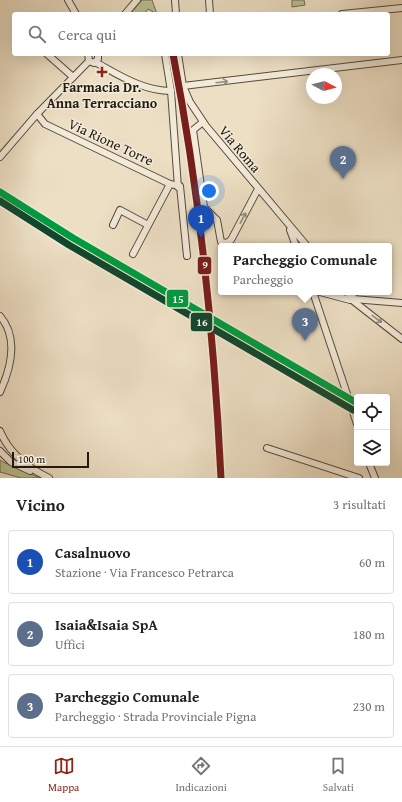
<!DOCTYPE html>
<html lang="it">
<head>
<meta charset="utf-8">
<style>
	:root { --surface:#fff; --page:#f2f2f2; --text:#202124; --muted:#757577; --line:#e0e0e0; --accent:#8f2418 }
	body { margin:0; font-family:"Gentium Book Plus",serif; background:var(--page); color:var(--text) }
	.controls { position:absolute; right:12px; bottom:12px; display:grid; overflow:hidden; border-radius:4px; box-shadow:0 4px 16px #0002 }
	.controls button { width:36px; height:36px; display:grid; place-items:center; padding:0; border:0; border-bottom:1px solid var(--line); background:var(--surface); color:var(--text); font:20px sans-serif }
	.compass { position:absolute; left:306px; top:68px; width:36px; height:36px; border-radius:50%; background:var(--surface); box-shadow:0 4px 16px #0002; rotate:97deg }
	.scale { position:absolute; left:12px; bottom:10px; width:77px; box-sizing:border-box; padding-left:4px; border:2px solid #211a11; border-top:0; font-size:11px; line-height:14px; white-space:nowrap; color:#211a11; -webkit-text-stroke:3px #f3ead9; paint-order:stroke }
	.you { position:absolute; left:209px; top:191px; width:14px; height:14px; margin:-10px; border:3px solid #fff; border-radius:50%; background:#1a73e8; box-shadow:0 0 0 6px #1a73e833 }
	.badge { display:grid; place-items:center; width:26px; height:26px; border-radius:50%; background:var(--accent); color:#fff; font-size:13px; font-weight:700 }
	.pin { position:absolute; translate:-50% -33px; filter:drop-shadow(0 1px 2px #0008) }
	.pin::after { content:''; position:absolute; top:21px; width:14px; height:12px; background:inherit; clip-path:polygon(0 0,100% 0,50% 100%) }
	.popup { position:absolute; left:218px; top:243px; width:174px; height:52px; box-sizing:border-box; display:grid; place-content:center; border-radius:4px; background:var(--surface); filter:drop-shadow(0 1px 3px #0005); font-size:13px; white-space:nowrap; color:var(--muted) }
	.popup b { font-size:15px; color:var(--text) }
	.popup::after { content:''; position:absolute; left:50%; top:100%; margin-left:-8px; border:8px solid transparent; border-top-color:var(--surface) }
	.list { margin:0; padding:0; list-style:none }
	h2 { display:flex; justify-content:space-between; align-items:center; height:52px; margin:0; padding:0 16px; font-size:17px }
	h2 small { font-size:13px; font-weight:400; color:var(--muted) }
	.list li { display:grid; grid-template-columns:26px 1fr auto; gap:12px; align-items:center; box-sizing:border-box; height:64px; margin:0 8px 8px; padding:0 8px; border:1px solid var(--line); border-radius:4px }
	.list b { display:block; font-size:15px; white-space:nowrap }
	.list p { margin:0; font-size:13px; white-space:nowrap; color:var(--muted) }
	.list em { font-size:13px; font-style:normal; color:var(--muted) }
	.icon { flex:none; width:22px; height:22px; fill:none; stroke:currentColor; stroke-width:2; stroke-linecap:round; stroke-linejoin:round }
	.map { position:relative; flex:none; width:402px; height:478px; overflow:hidden }
	.search { position:absolute; background:var(--surface); box-shadow:0 4px 16px #0002; left:12px; right:12px; top:12px; height:44px; display:flex; align-items:center; gap:10px; box-sizing:border-box; padding:0 14px; border-radius:4px; color:var(--muted); font-size:15px }
	.sheet { height:268px; background:var(--surface) }
	nav { display:flex; justify-content:space-around; align-items:center; box-sizing:border-box; height:56px; border-top:1px solid var(--line); background:var(--surface); font-size:11px; color:var(--muted) }
	nav a { display:grid; justify-items:center; gap:2px }
	nav .on { color:var(--accent) }
	.map>svg:first-child { display:block }
	.green { fill:#bac192; stroke:#6e6e52 }
	.lines { fill:none; stroke-linecap:round; stroke-linejoin:round }
	.minor-casing { stroke:#544b3e; stroke-width:8 }
	.minor { stroke:#f3ead9; stroke-width:6 }
	.rail-1-casing { stroke:#f3ead9; stroke-width:10 }
	.rail-2-casing { stroke:#f3ead9; stroke-width:10 }
	.rail-3-casing { stroke:#f3ead9; stroke-width:10 }
	.rail-1 { stroke:#771e1b; stroke-width:7 }
	.rail-2 { stroke:#009b3e; stroke-width:7 }
	.rail-3 { stroke:#11472c; stroke-width:7 }
	.oneway { stroke:#948c7f }
	.poi-dot { fill:#8f2418; stroke:#f3ead9; stroke-width:1.5 }
	.labels { text-anchor:middle; stroke-width:3; stroke-linejoin:round; paint-order:stroke }
	.poi-label { font-size:14px; font-weight:bold; fill:#211a11; stroke:#f3ead9 }
	.street-label { font-size:14px; fill:#211a11; stroke:#f3ead9 }
	.line-badge { stroke:#f3ead9; stroke-width:1.5 }
	.badge-label { font-size:11px; text-anchor:middle; font-weight:bold; fill:#fff }
</style>
</head>
<body>
<div class="map">
<svg width="402" height="478" viewBox="0 0 402 478">
	<rect width="100%" height="100%" fill="#eddfc4"/>
	<filter id="stains"><feTurbulence type="fractalNoise" baseFrequency=".005" numOctaves="4"/><feColorMatrix values="0 0 0 0 .2 0 0 0 0 .09 0 0 0 0 .02 0 0 0 .5 -.17"/></filter>
	<radialGradient id="worn" r=".72"><stop offset=".6" stop-color="#630" stop-opacity="0"/><stop offset="1" stop-color="#630" stop-opacity=".3"/></radialGradient>
	<!-- green -->
	<g class="green">
		<path d="M142 0H152L157 14 148 9 144 14H130Z"/>
		<path d="M292 0H304L305 5 292 7Z"/>
		<path d="M0 460 3 462 40 478H21L0 472Z"/>
	</g>
	<g class="lines">
		<defs>
			<g id="minor">
				<path d="M68 0 76 14"/>
				<path d="M175 0 176 14"/>
				<path d="M209 0 210 14"/>
				<path d="M125 14 137 0"/>
				<path d="M342 14 402 8"/>
				<path d="M47 54 73 77"/>
				<path d="M88 54 89 61 94 63 98 59V54"/>
				<path d="M165 54 171 91 178 187"/>
				<path d="M178 54 183 86 190 102 206 126 307 246"/>
				<path d="M95 62C119 75 143 91 171 91"/>
				<path d="M183 86 402 60"/>
				<path d="M37 114 45 124 170 184 180 186 187 256"/>
				<path d="M203 122 193 130 204 207 217 220 221 242 227 243 231 240 258 189"/>
				<path d="M0 157 37 114 89 61"/>
				<path d="M113 225 120 210 148 225"/>
				<path d="M290 230 296 246"/>
				<path d="M133 254 170 184"/>
				<path d="M313 292 357 424"/>
				<path d="M320 292 350 300 353 299V296L350 295 348 298"/>
				<path d="M353 299 402 303"/>
				<path d="M352 300 402 339"/>
				<path d="M0 316C19 338 11 368 0 392"/>
				<path d="M0 431C9 453 28 468 49 478"/>
				<path d="M267 448 359 478"/>
				<path d="M0 451 11 462 30 471"/>
				<path d="M369 463 375 478"/>
			</g>
		</defs>
		<!-- minor casing -->
		<use href="#minor" class="minor-casing"/>
		<!-- minor -->
		<use href="#minor" class="minor"/>
		<defs>
			<path id="rail-1" d="M173 54C200 194 214 335 221 478"/>
			<path id="rail-2" d="M0 192 73 238 357 403"/>
			<path id="rail-3" d="M0 201 69 245 353 410"/>
		</defs>
		<!-- rail-1 casing -->
		<use href="#rail-1" class="rail-1-casing"/>
		<!-- rail-2 casing -->
		<use href="#rail-2" class="rail-2-casing"/>
		<!-- rail-3 casing -->
		<use href="#rail-3" class="rail-3-casing"/>
		<!-- rail-1 -->
		<use href="#rail-1" class="rail-1"/>
		<!-- rail-2 -->
		<use href="#rail-2" class="rail-2"/>
		<!-- rail-3 -->
		<use href="#rail-3" class="rail-3"/>
	</g>
	<!-- one-way arrows -->
	<defs><path id="oneway-shaft" d="M-6 0H5M1.5-3L5.5 0L1.5 3" fill="none" stroke-width="1.6" stroke-linecap="round" stroke-linejoin="round"/></defs>
	<g class="oneway">
		<use href="#oneway-shaft" transform="translate(222 82) rotate(-7)"/>
		<use href="#oneway-shaft" transform="translate(243 218) rotate(-62)"/>
		<use href="#oneway-shaft" transform="translate(377 319) rotate(37)"/>
	</g>
	<!-- markers -->
	<path class="poi-dot" d="M100 66h4v4h4v4h-4v4h-4v-4h-4v-4h4z"/>
	<g class="labels">
		<!-- poi labels -->
		<g class="poi-label">
			<text x="102" y="92">Farmacia Dr.<tspan x="102" dy="16">Anna Terracciano</tspan></text>
		</g>
		<!-- street labels -->
		<g class="street-label">
			<text transform="translate(111 142) rotate(25)" y="5">Via Rione Torre</text>
			<text transform="translate(240 149) rotate(50)" y="5">Via Roma</text>
		</g>
	</g>
	<g class="line-badge">
		<rect x="197" y="256" width="15" height="19" rx="4" fill="#771e1b"/>
		<rect x="166" y="289" width="23" height="19" rx="4" fill="#009b3e"/>
		<rect x="190" y="312" width="23" height="20" rx="4" fill="#11472c"/>
	</g>
	<g class="badge-label">
		<text x="205" y="269">9</text>
		<text x="178" y="303">15</text>
		<text x="202" y="326">16</text>
	</g>
	<rect width="100%" height="100%" filter="url(#stains)"/>
	<rect width="100%" height="100%" fill="url(#worn)"/>
</svg>
<div class="controls">
<button><svg class="icon" aria-label="locate" viewBox="0 0 24 24"><circle cx="12" cy="12" r="6"/><path d="M12 2v4M12 18v4M2 12h4M18 12h4"/></svg></button>
<button><svg class="icon" aria-label="layers" viewBox="0 0 24 24"><path d="M12 4l9 5-9 5-9-5zM3 14l9 5 9-5"/></svg></button>
</div>
<svg class="compass" viewBox="-18 -18 36 36"><path d="M0-13l5 13h-10z" fill="#e53935"/><path d="M0 13l5-13h-10z" fill="#757577"/></svg>
<div class="scale">100 m</div>
<div class="you"></div>
<div class="pin badge" style="left:201px;top:238px;background:#1a4fb4">1</div>
<div class="pin badge" style="left:343px;top:179px;background:#5c6f8a">2</div>
<div class="pin badge" style="left:305px;top:341px;background:#5c6f8a">3</div>
<div class="popup"><b>Parcheggio Comunale</b>Parcheggio</div>
<div class="search"><svg class="icon" aria-label="search" viewBox="0 0 24 24"><circle cx="10" cy="10" r="6"/><path d="M15 15l6 6"/></svg>Cerca qui</div>
</div>
<section class="sheet">
<h2>Vicino<small>3 risultati</small></h2>
<ul class="list">
<li><span class="badge" style="background:#1a4fb4">1</span><div><b>Casalnuovo</b><p>Stazione · Via Francesco Petrarca</p></div><em>60 m</em></li>
<li><span class="badge" style="background:#5c6f8a">2</span><div><b>Isaia&amp;Isaia SpA</b><p>Uffici</p></div><em>180 m</em></li>
<li><span class="badge" style="background:#5c6f8a">3</span><div><b>Parcheggio Comunale</b><p>Parcheggio · Strada Provinciale Pigna</p></div><em>230 m</em></li>
</ul>
</section>
<nav>
<a class="on"><svg class="icon" aria-label="map" viewBox="0 0 24 24"><path d="M3 6l6-2 6 2 6-2v14l-6 2-6-2-6 2zM9 4v14M15 6v14"/></svg>Mappa</a>
<a><svg class="icon" aria-label="directions" viewBox="0 0 24 24"><path d="M12 3l9 9-9 9-9-9zM9 14v-3h6M13 9l2 2-2 2"/></svg>Indicazioni</a>
<a><svg class="icon" aria-label="saved" viewBox="0 0 24 24"><path d="M7 4h10v16l-5-4-5 4z"/></svg>Salvati</a>
</nav>
</body>
</html>
